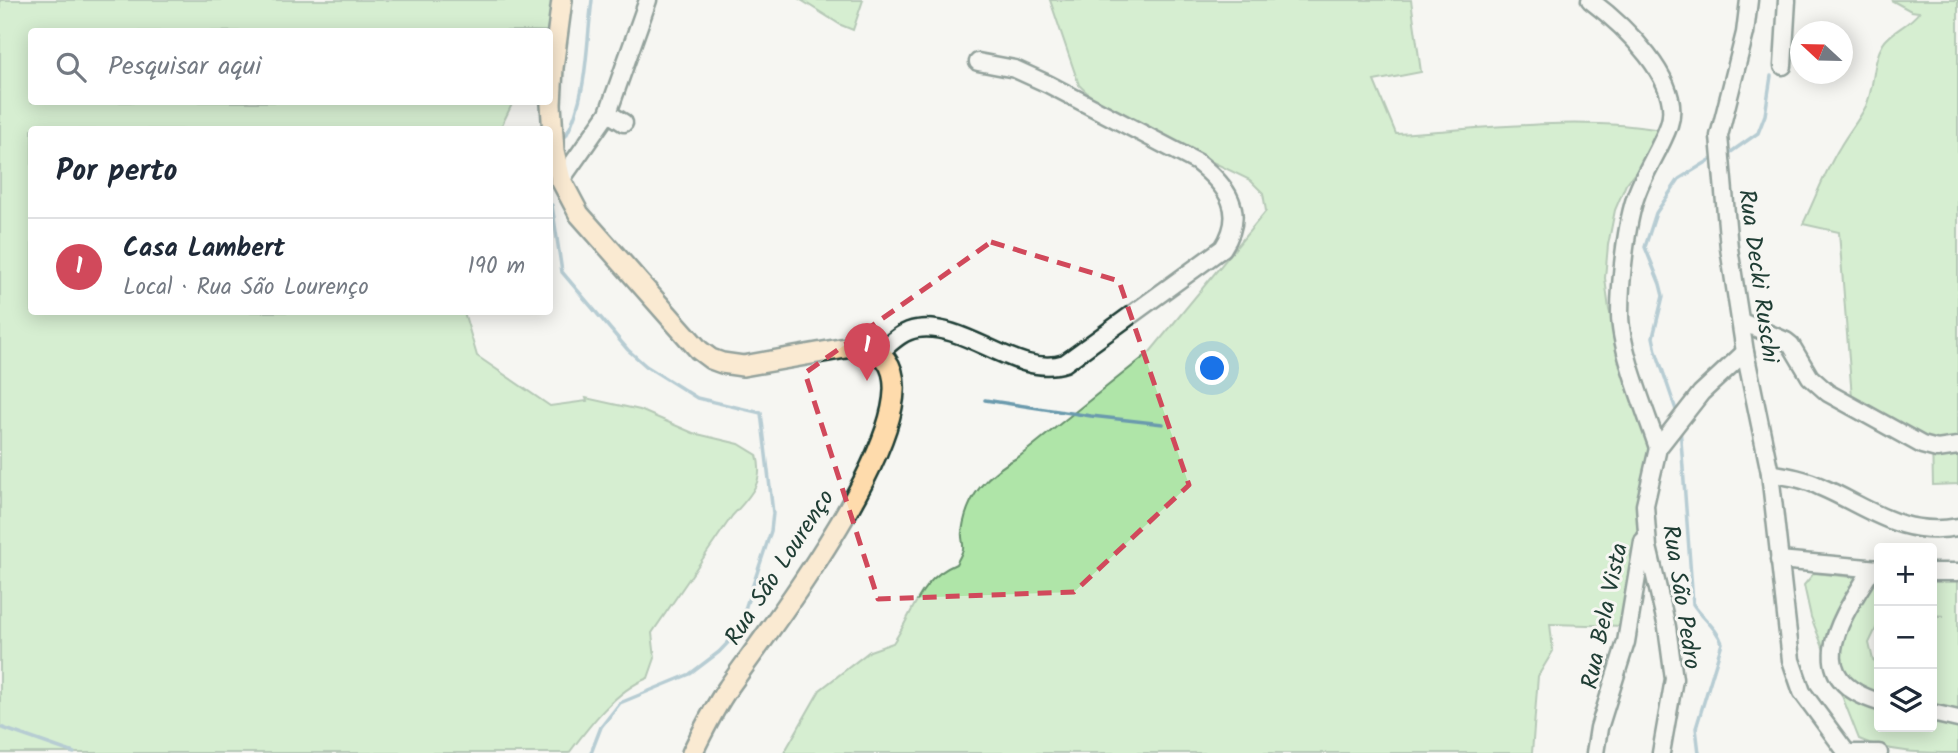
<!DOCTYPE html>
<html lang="pt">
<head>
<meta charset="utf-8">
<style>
	:root { --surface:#fff; --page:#f2f2f3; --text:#1f2937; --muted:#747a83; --line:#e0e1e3; --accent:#d1495b }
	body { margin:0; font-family:Kalam,sans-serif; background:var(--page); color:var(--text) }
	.controls { position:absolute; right:21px; bottom:21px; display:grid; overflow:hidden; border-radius:7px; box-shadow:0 4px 18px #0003 }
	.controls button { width:63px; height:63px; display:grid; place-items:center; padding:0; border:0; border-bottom:2px solid var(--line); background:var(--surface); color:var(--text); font:35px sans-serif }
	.compass { position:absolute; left:1790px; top:21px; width:63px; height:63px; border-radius:50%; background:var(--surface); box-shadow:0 4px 18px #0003; rotate:292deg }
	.you { position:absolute; left:1213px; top:369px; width:24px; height:24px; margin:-18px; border:5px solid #fff; border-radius:50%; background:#1a73e8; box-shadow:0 0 0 10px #1a73e833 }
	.badge { display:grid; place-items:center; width:46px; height:46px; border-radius:50%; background:var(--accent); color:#fff; font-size:23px; font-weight:700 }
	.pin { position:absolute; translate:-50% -58px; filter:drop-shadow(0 2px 4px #0008) }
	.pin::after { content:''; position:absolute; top:37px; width:24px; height:21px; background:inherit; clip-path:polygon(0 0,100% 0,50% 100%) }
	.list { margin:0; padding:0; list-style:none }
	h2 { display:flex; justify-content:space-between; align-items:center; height:91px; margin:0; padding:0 28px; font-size:30px }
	h2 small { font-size:23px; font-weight:400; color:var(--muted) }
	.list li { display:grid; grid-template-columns:46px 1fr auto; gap:21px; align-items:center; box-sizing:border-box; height:98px; padding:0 28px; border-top:2px solid var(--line) }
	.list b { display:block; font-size:26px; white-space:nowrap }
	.list p { margin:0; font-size:23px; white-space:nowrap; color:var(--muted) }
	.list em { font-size:23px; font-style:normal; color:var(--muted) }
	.icon { flex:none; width:38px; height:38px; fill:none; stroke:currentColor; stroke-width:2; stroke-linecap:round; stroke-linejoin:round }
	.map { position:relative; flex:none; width:1958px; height:753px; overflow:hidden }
	.search { position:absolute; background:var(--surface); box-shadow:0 4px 18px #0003; left:28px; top:28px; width:525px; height:77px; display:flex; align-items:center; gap:18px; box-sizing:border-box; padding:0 24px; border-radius:7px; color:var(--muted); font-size:26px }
	.panel { position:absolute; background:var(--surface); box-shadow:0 4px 18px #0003; left:28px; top:126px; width:525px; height:189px; border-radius:7px }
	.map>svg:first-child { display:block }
	.green { fill:#afe5a8; stroke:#67916e; stroke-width:2 }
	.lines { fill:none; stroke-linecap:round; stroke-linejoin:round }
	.stream { stroke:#6b9aad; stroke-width:3.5 }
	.minor-casing { stroke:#1f3d34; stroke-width:21 }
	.major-casing { stroke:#1f3d34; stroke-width:24 }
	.minor { stroke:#f6f6f2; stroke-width:16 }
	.major { stroke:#fedbac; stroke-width:19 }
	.marked { fill:none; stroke:#d1495b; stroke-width:5; stroke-dasharray:14 9; stroke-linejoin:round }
	.labels { text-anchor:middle; stroke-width:6; stroke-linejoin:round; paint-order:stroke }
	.street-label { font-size:24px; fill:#1f3d34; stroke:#f6f6f2 }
</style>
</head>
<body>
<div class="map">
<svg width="1958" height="753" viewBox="0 0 1958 753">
	<rect width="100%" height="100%" fill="#f6f6f2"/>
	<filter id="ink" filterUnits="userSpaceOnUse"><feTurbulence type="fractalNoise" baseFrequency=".0143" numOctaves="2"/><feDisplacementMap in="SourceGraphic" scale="14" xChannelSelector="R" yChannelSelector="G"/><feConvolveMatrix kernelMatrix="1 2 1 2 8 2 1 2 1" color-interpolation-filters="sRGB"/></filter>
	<g filter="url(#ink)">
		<!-- green -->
		<g class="green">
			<path d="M0 0H552L547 31 32 32V102H513L500 129 32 130V312H464L477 356 550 406 587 401 586 398 640 410 693 433 739 444 757 455C765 483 750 496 732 516L652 633 655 658 648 678C616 690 589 726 569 753H0Z"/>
			<path d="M801 0H863L853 30 841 25Z"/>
			<path d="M1050 0H1411L1421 72 1374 81 1396 134C1481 129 1582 115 1666 131L1661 141 1626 184 1615 210 1608 245 1605 278 1609 310 1657 452 1639 535 1625 626 1550 624 1553 651 1538 676 1532 753H784L820 690 870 651 893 643C914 613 918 580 956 564 958 560 962 554 963 549 964 544 961 538 962 532 967 494 988 473 1020 456L1150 352 1266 211 1263 193 1250 180 1105 110 1079 85Z"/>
			<path d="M1891 0H1958V484L1933 485 1932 439 1913 445 1853 410 1839 232 1803 224C1815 199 1825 171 1840 147 1848 133 1859 120 1866 106 1875 86 1872 62 1883 44 1892 30 1909 26 1919 12L1911 11Z"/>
			<path d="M1814 573 1879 580V622L1869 643 1873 660 1879 664V727H1932V616H1944L1932 615V580L1958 579V753C1924 753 1890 753 1859 739L1811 617 1804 585Z"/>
		</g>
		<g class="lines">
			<!-- stream -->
			<g class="stream">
				<path d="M566 136C588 94 586 46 592 0"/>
				<path d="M1731 152 1758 133 1765 115 1771 76"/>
				<path d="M552 205 562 272 628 350 646 366 697 398 761 413 773 513 771 531 737 633 719 652 690 674 620 703 601 727 591 753"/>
				<path d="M985 400 1091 416 1163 424"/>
				<path d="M1677 413 1656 351 1653 337 1663 296 1660 284 1645 247 1656 213 1679 179 1710 160"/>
				<path d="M1680 427 1693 604C1702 618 1717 628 1722 643L1696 728 1699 753"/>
				<path d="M0 727 74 753"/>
			</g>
			<defs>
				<g id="minor">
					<path d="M1590 0C1622 24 1684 81 1669 125 1661 148 1646 169 1637 193 1626 222 1620 282 1620 314 1620 350 1646 412 1658 448"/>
					<path d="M1749 0 1745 33 1719 136 1729 248 1745 352 1770 473 1791 660 1802 692 1847 753"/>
					<path d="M1783 66 1787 0"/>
					<path d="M608 113 624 123"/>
					<path d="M561 180 608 113 648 0"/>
					<path d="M1742 322 1786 341 1791 345 1810 377 1828 393 1922 445 1937 449 1958 446"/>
					<path d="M880 352C891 343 902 331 917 329 966 321 1017 379 1065 363L1223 248C1247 211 1227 186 1197 162L1048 84 1015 69 978 62"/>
					<path d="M1770 473C1787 476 1805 479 1821 487 1868 507 1902 538 1958 527"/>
					<path d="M1779 560 1879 569"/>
					<path d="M1872 569C1843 616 1797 677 1879 702"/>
					<path d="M1932 572H1958"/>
					<path d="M1932 713 1958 719"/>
					<path d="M1595 753 1599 728 1626 642 1643 541"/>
					<path d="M1661 753 1674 679 1667 627 1648 547 1645 505 1658 448 1701 393 1745 352"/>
					<path d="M1847 753H1879"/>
				</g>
				<path id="major" d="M562 0 553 68 551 104 554 151 561 180 579 214 699 350 711 359 722 363 743 366 857 346C981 361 757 645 728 688 714 708 703 731 692 753"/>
			</defs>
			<!-- minor casing -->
			<use href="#minor" class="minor-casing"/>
			<!-- major casing -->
			<use href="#major" class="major-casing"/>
			<!-- minor -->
			<use href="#minor" class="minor"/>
			<!-- major -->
			<use href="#major" class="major"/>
		</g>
	</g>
	<!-- marked area -->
	<path d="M0 0H1958V753H0ZM991 242 1119 281 1189 485 1074 592 878 599 805 373Z" fill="#f6f6f2" fill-opacity=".55" fill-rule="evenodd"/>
	<path class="marked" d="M991 242 1119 281 1189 485 1074 592 878 599 805 373Z"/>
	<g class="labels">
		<!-- street labels -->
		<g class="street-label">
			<text transform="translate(1759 276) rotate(82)" y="8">Rua Decki Ruschi</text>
			<text transform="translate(779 567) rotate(-57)" y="8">Rua São Lourenço</text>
			<text transform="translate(1682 597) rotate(81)" y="8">Rua São Pedro</text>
			<text transform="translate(1604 616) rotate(-78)" y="8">Rua Bela Vista</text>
		</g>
	</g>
</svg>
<div class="controls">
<button>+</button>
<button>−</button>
<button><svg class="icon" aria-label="layers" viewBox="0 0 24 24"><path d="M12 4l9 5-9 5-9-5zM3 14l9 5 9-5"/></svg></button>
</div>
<svg class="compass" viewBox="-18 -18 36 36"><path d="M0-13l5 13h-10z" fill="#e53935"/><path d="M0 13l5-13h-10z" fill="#747a83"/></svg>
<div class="you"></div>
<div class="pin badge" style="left:867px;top:381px">1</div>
<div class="search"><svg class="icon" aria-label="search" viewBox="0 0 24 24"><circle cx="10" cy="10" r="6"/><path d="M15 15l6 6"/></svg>Pesquisar aqui</div>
<section class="panel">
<h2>Por perto<small></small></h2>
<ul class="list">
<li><span class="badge">1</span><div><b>Casa Lambert</b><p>Local · Rua São Lourenço</p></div><em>190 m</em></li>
</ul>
</section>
</div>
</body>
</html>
